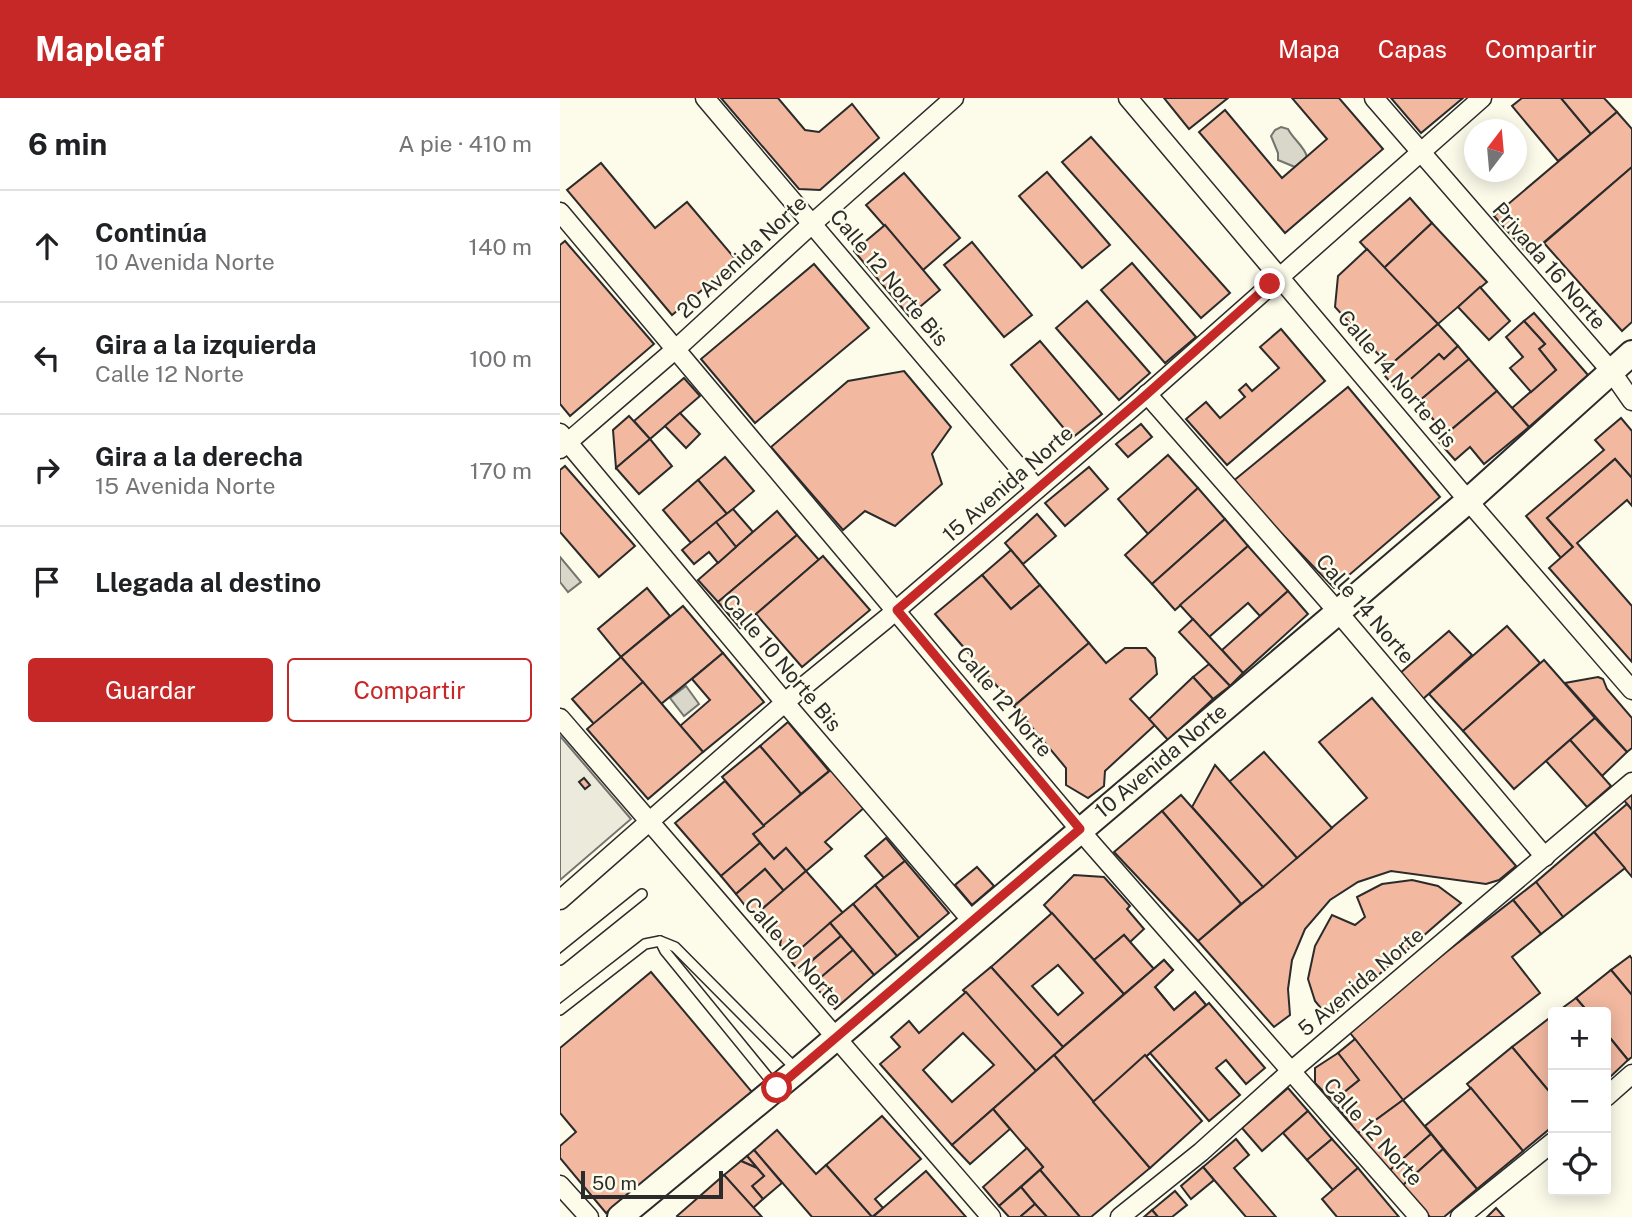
<!DOCTYPE html>
<html lang="es">
<head>
<meta charset="utf-8">
<style>
	:root { --surface:#fff; --page:#f6f6f6; --text:#202124; --muted:#757577; --line:#e0e0e0; --accent:#c62828 }
	body { margin:0; font-family:"Public Sans",sans-serif; background:var(--page); color:var(--text) }
	.controls { position:absolute; right:21px; bottom:21px; display:grid; overflow:hidden; border-radius:7px; box-shadow:0 4px 18px #0003 }
	.controls button { width:63px; height:63px; display:grid; place-items:center; padding:0; border:0; border-bottom:2px solid var(--line); background:var(--surface); color:var(--text); font:35px sans-serif }
	.compass { position:absolute; left:904px; top:21px; width:63px; height:63px; border-radius:50%; background:var(--surface); box-shadow:0 4px 18px #0003; rotate:16deg }
	.scale { position:absolute; left:21px; bottom:18px; width:142px; box-sizing:border-box; padding-left:7px; border:4px solid #2b2b2b; border-top:0; font-size:19px; line-height:24px; white-space:nowrap; color:#2b2b2b; -webkit-text-stroke:5px #fdfbea; paint-order:stroke }
	.stop { position:absolute; width:21px; height:21px; margin:-16px; border:5px solid #c62828; border-radius:50%; background:#fff }
	.stop.end { background:#c62828; border-color:#fff; box-shadow:0 2px 7px #0008 }
	.list { margin:0; padding:0; list-style:none }
	h2 { display:flex; justify-content:space-between; align-items:center; height:91px; margin:0; padding:0 28px; font-size:30px }
	h2 small { font-size:23px; font-weight:400; color:var(--muted) }
	.list li { display:grid; grid-template-columns:46px 1fr auto; gap:21px; align-items:center; box-sizing:border-box; height:112px; padding:0 28px; border-top:2px solid var(--line) }
	.list b { display:block; font-size:26px; white-space:nowrap }
	.list p { margin:0; font-size:23px; white-space:nowrap; color:var(--muted) }
	.list em { font-size:23px; font-style:normal; color:var(--muted) }
	.actions { display:flex; gap:14px; padding:21px 28px }
	.actions a { flex:1; padding:16px 0; border:2px solid var(--accent); border-radius:7px; text-align:center; font-size:24px; color:var(--accent) }
	.actions .main { background:var(--accent); color:#fff }
	.icon { flex:none; width:38px; height:38px; fill:none; stroke:currentColor; stroke-width:2; stroke-linecap:round; stroke-linejoin:round }
	.map { position:relative; flex:none; width:1072px; height:1119px; overflow:hidden }
	header { display:flex; align-items:center; gap:42px; box-sizing:border-box; height:98px; padding:0 35px; background:var(--accent); color:#fff }
	header strong { font-size:33px }
	nav { display:flex; gap:38px; margin-inline-start:auto; font-size:24px }
	main { display:flex }
	aside { flex:1; background:var(--surface) }
	.map>svg:first-child { display:block }
	.green { fill:#ecebdb; stroke:#74746e; stroke-width:2 }
	.water { fill:#d8d7c9; stroke:#74746e; stroke-width:2 }
	.building { fill:#f2b8a0; stroke:#2b2b2b; stroke-width:2; fill-rule:evenodd }
	.lines { fill:none; stroke-linecap:round; stroke-linejoin:round }
	.lane-casing { stroke:#2b2b2b; stroke-width:12 }
	.street-casing { stroke:#2b2b2b; stroke-width:21 }
	.secondary-casing { stroke:#2b2b2b; stroke-width:28 }
	.lane { stroke:#fdfbea; stroke-width:9 }
	.street { stroke:#fdfbea; stroke-width:18 }
	.secondary { stroke:#fdfbea; stroke-width:24 }
	.route { stroke:#c62828; stroke-width:9 }
	.labels { text-anchor:middle; stroke-width:5; stroke-linejoin:round; paint-order:stroke }
	.street-label { font-size:21px; fill:#2b2b2b; stroke:#fdfbea }
</style>
</head>
<body>
<header>
<strong>Mapleaf</strong>
<nav><a>Mapa</a><a>Capas</a><a>Compartir</a></nav>
</header>
<main>
<aside>
<h2>6 min<small>A pie · 410 m</small></h2>
<ul class="list">
<li><svg class="icon" aria-label="ahead" viewBox="0 0 24 24"><path d="M12 20V5M6 11l6-6 6 6"/></svg><div><b>Continúa</b><p>10 Avenida Norte</p></div><em>140 m</em></li>
<li><svg class="icon" aria-label="left" viewBox="0 0 24 24"><path d="M17 20v-9H6M10 6l-5 5 5 5"/></svg><div><b>Gira a la izquierda</b><p>Calle 12 Norte</p></div><em>100 m</em></li>
<li><svg class="icon" aria-label="right" viewBox="0 0 24 24"><path d="M7 20v-9h11M14 6l5 5-5 5"/></svg><div><b>Gira a la derecha</b><p>15 Avenida Norte</p></div><em>170 m</em></li>
<li><svg class="icon" aria-label="arrive" viewBox="0 0 24 24"><path d="M6 21V4h12l-3 4 3 4H6"/></svg><div><b>Llegada al destino</b></div></li>
</ul>
<div class="actions"><a class="main">Guardar</a><a>Compartir</a></div>
</aside>
<div class="map">
<svg width="1072" height="1119" viewBox="0 0 1072 1119">
	<rect width="100%" height="100%" fill="#fdfbea"/>
	<!-- green -->
	<path class="green" d="M0 638 71 721 0 782Z"/>
	<!-- water -->
	<g class="water">
		<path d="M721 29 728 31C733 41 745 49 747 59L735 69 718 62V55L711 38 715 32Z"/>
		<path d="M0 459 21 484 8 494 0 484Z"/>
		<path d="M126 588 139 606 124 618 110 600Z"/>
	</g>
	<!-- building -->
	<g class="building">
		<path d="M161 0H218L245 32 259 34 292 6 319 40 260 92 239 91Z"/>
		<path d="M604 0H668L629 31Z"/>
		<path d="M732 0H779L823 51 725 135 639 34 665 12 722 80 767 41Z"/>
		<path d="M831 0H903L861 35Z"/>
		<path d="M962 0H1001L1031 36 998 63 952 8Z"/>
		<path d="M1001 0H1044L1057 14 1031 36Z"/>
		<path d="M1057 14 1072 31V69L969 157 934 118Z"/>
		<path d="M531 39 670 195 641 220 502 64Z"/>
		<path d="M41 65 95 130 127 104 177 163 112 217 7 92Z"/>
		<path d="M1072 69V224L1062 233 984 145Z"/>
		<path d="M487 74 550 147 522 170 459 98Z"/>
		<path d="M344 75 400 140 363 172 306 107Z"/>
		<path d="M850 100 872 125 824 170 800 144Z"/>
		<path d="M872 125 927 184 878 226 824 170Z"/>
		<path d="M325 127 380 192 349 218 294 153Z"/>
		<path d="M5 143 94 246 10 318 0 306V147Z"/>
		<path d="M412 144 472 217 444 239 384 167Z"/>
		<path d="M807 151 878 226 829 268 775 209 778 178Z"/>
		<path d="M572 165 636 239 605 265 541 192Z"/>
		<path d="M254 166 309 230 195 325 141 261Z"/>
		<path d="M920 189 950 223 929 242 898 209Z"/>
		<path d="M527 203 590 275 559 302 496 230Z"/>
		<path d="M974 215 1028 277 969 329 952 310 996 272 979 251 985 246 964 223Z"/>
		<path d="M964 223 985 246 979 251 996 272 971 294 950 270 963 259 946 239Z"/>
		<path d="M878 226 898 248 884 261 879 256 838 293 825 278 829 268Z"/>
		<path d="M721 231 765 283 667 367 626 321 646 304 660 320 685 299 679 292 686 286 692 293 719 270 700 249Z"/>
		<path d="M480 243 542 316 512 340 451 267Z"/>
		<path d="M898 248 909 261 858 304 844 287 879 256 884 261Z"/>
		<path d="M909 261 937 293 886 336 858 304Z"/>
		<path d="M344 273 391 329 372 356 382 386 335 428 305 413 283 432 211 349 288 283Z"/>
		<path d="M124 280 140 298 90 341 74 323Z"/>
		<path d="M788 289 880 399 774 490 672 384Z"/>
		<path d="M937 293 969 329 924 366 910 349 895 362 878 343Z"/>
		<path d="M120 315 140 336 126 350 105 328Z"/>
		<path d="M69 318 90 341 56 370 53 332Z"/>
		<path d="M1061 320 1072 333V380L1055 361 987 420 1013 449 1001 460 966 418 1044 352 1035 342Z"/>
		<path d="M581 326 592 339 568 359 556 346Z"/>
		<path d="M90 341 112 368 79 396 56 370Z"/>
		<path d="M608 357 638 390 588 436 558 401Z"/>
		<path d="M165 359 194 393 167 416 138 382Z"/>
		<path d="M1055 361 1072 380V408L1067 402 1017 445 1072 508V564L989 470 1013 449 987 420Z"/>
		<path d="M5 368 75 448 39 479 0 434V372Z"/>
		<path d="M529 369 548 391 505 428 485 405Z"/>
		<path d="M138 382 167 416 131 445 103 412Z"/>
		<path d="M638 390 665 421 592 486 565 457Z"/>
		<path d="M173 411 193 434 176 449 156 424Z"/>
		<path d="M217 413 237 437 158 504 138 482Z"/>
		<path d="M477 416 496 438 463 466 445 445Z"/>
		<path d="M665 421 688 448 615 512 592 486Z"/>
		<path d="M156 424 176 449 158 465 149 454 134 466 122 452Z"/>
		<path d="M237 437 259 462 180 530 158 504Z"/>
		<path d="M688 448 728 493 700 518 688 505 649 539 620 507Z"/>
		<path d="M451 452 480 487 451 511 422 477Z"/>
		<path d="M263 458 310 512 242 569 196 516Z"/>
		<path d="M422 477 451 511 480 487 529 545 454 608 375 516Z"/>
		<path d="M87 490 110 518 61 559 38 531Z"/>
		<path d="M728 493 748 516 683 575 662 552Z"/>
		<path d="M123 508 163 555 101 606 61 559Z"/>
		<path d="M633 521 683 575 670 588 619 534Z"/>
		<path d="M947 528 980 565 903 633 869 596Z"/>
		<path d="M889 533 912 557 863 601 839 576Z"/>
		<path d="M529 545 546 565 565 550H586L595 560 597 576 570 601 595 627 545 673 544 688 528 700 506 687V670L454 608Z"/>
		<path d="M163 555 204 604 143 654 120 628 150 602 132 581Z"/>
		<path d="M61 559 83 584 34 626 12 601Z"/>
		<path d="M984 562 1035 620 954 691 903 633Z"/>
		<path d="M649 566 670 588 653 601 633 579Z"/>
		<path d="M633 579 653 601 608 642 589 621Z"/>
		<path d="M1038 579 1043 581 1047 591 1072 620V650L1067 654 1005 585Z"/>
		<path d="M83 584 143 654 88 701 27 631Z"/>
		<path d="M812 600 956 768 939 782 926 786 831 773 798 784 770 802 745 831 732 862 728 891 730 917 714 929 638 843 807 700 759 644Z"/>
		<path d="M1035 620 1067 654 1042 678 1010 642Z"/>
		<path d="M228 624 269 673 241 696 200 648Z"/>
		<path d="M1010 642 1051 688 1027 709 986 663Z"/>
		<path d="M200 648 241 696 204 728 162 679Z"/>
		<path d="M704 654 772 730 737 760 669 684Z"/>
		<path d="M655 667 737 760 703 789 632 709Z"/>
		<path d="M272 671 305 709 265 744 272 751 246 773 226 750 214 761 193 736Z"/>
		<path d="M24 680 30 687 25 691 19 684Z"/>
		<path d="M165 683 204 728 193 736 200 745 161 778 115 725Z"/>
		<path d="M1072 692V712L1062 700Z"/>
		<path d="M621 697 703 789 681 806 602 713Z"/>
		<path d="M1067 706 1072 712V779L1034 734Z"/>
		<path d="M602 713 681 806 638 843 554 754Z"/>
		<path d="M1034 734 1065 770 1003 819 976 784Z"/>
		<path d="M326 740 345 763 324 780 305 758Z"/>
		<path d="M200 745 214 761 226 750 246 773 224 793 205 771 176 796 161 778Z"/>
		<path d="M345 763 389 815 359 840 315 787Z"/>
		<path d="M417 769 434 788 412 807 395 787Z"/>
		<path d="M205 771 224 793 193 818 176 796Z"/>
		<path d="M246 773 283 815 231 859 220 847 222 836 201 812Z"/>
		<path d="M514 777 544 779 570 808 567 811 584 831 570 844 564 837 534 862 484 807Z"/>
		<path d="M852 782 878 788 901 805 769 920 755 903 748 881 755 848 772 817 795 827 805 819 797 799 822 786Z"/>
		<path d="M976 784 1003 819 981 836 953 802Z"/>
		<path d="M315 787 359 840 337 858 293 806Z"/>
		<path d="M953 802 981 836 952 859 980 895 843 1002 787 931Z"/>
		<path d="M293 806 337 858 314 877 270 825Z"/>
		<path d="M492 815 564 896 503 949 431 869ZM498 867 523 895 498 917 472 888Z"/>
		<path d="M270 825 281 838 239 873 230 862 231 859Z"/>
		<path d="M564 837 594 871 564 896 534 862Z"/>
		<path d="M281 838 293 852 259 881 247 867Z"/>
		<path d="M293 852 314 877 275 911 253 886Z"/>
		<path d="M1070 858 1072 861V897L1051 872Z"/>
		<path d="M604 862 613 872 595 889 614 912 635 894 646 907 533 1004 494 957ZM580 911 593 926 552 960 539 945Z"/>
		<path d="M604 862 613 872 595 889 614 912 635 894 646 907 533 1004 494 957Z"/>
		<path d="M431 869 503 949 476 973 403 892Z"/>
		<path d="M1051 872 1072 897V959L1068 962 1046 935V914H1028L1016 900Z"/>
		<path d="M91 874 192 994 46 1115 0 1060V1048L16 1034 0 1015V950Z"/>
		<path d="M406 894 476 973 392 1047 320 966 340 949 331 939 349 923 359 935ZM403 935 434 967 392 1004 363 972Z"/>
		<path d="M1016 900 1028 914H997Z"/>
		<path d="M649 905 705 970 686 986 666 962 656 970 680 997 649 1023 590 955Z"/>
		<path d="M992 918 993 920V998L952 949Z"/>
		<path d="M1046 935 1068 962 1046 983Z"/>
		<path d="M795 941 843 1002 798 1035 773 1003 799 982 778 955Z"/>
		<path d="M952 949 993 998V1028L963 1053 907 986Z"/>
		<path d="M778 955 799 982 773 1003 755 985V970Z"/>
		<path d="M494 957 590 1070 531 1119H520L480 1072 483 1069 433 1011Z"/>
		<path d="M585 957 642 1023 590 1070 533 1004Z"/>
		<path d="M728 990 748 1013 702 1053 682 1030Z"/>
		<path d="M911 990 963 1053 917 1091 865 1028Z"/>
		<path d="M843 1002 871 1036 829 1073 798 1035Z"/>
		<path d="M433 1011 450 1031 410 1066 392 1047Z"/>
		<path d="M748 1013 772 1041 747 1062 723 1035Z"/>
		<path d="M322 1018 361 1061 315 1101 323 1110 312 1119 266 1067Z"/>
		<path d="M217 1032 256 1076 266 1067 312 1119H252L194 1052Z"/>
		<path d="M871 1036 883 1051 842 1088 829 1073Z"/>
		<path d="M676 1041 689 1057 674 1070 716 1119H686L643 1069Z"/>
		<path d="M772 1041 798 1070 773 1092 747 1062Z"/>
		<path d="M467 1050 483 1069 439 1108 423 1089Z"/>
		<path d="M883 1051 917 1091 884 1119H870L842 1088Z"/>
		<path d="M194 1052 222 1085 203 1101 192 1088 204 1078 187 1058Z"/>
		<path d="M187 1058 197 1070 181 1063Z"/>
		<path d="M181 1063 197 1070 204 1078 192 1088 203 1101 193 1110 164 1077Z"/>
		<path d="M643 1069 654 1082 631 1101 621 1088Z"/>
		<path d="M798 1070 839 1119H777L762 1101Z"/>
		<path d="M480 1072 520 1119H487L475 1106 461 1089Z"/>
		<path d="M366 1073 406 1119H313L323 1110Z"/>
		<path d="M164 1077 202 1119H118L117 1118Z"/>
		<path d="M461 1089 475 1106 460 1119H449L439 1108Z"/>
		<path d="M615 1093 627 1107 612 1119H598L592 1112Z"/>
		<path d="M475 1106 487 1119H460Z"/>
		<path d="M936 1110 944 1119H927Z"/>
		<path d="M592 1112 598 1119H584Z"/>
	</g>
	<g class="lines">
		<defs>
			<g id="lane">
				<path d="M100 843 105 853 216 989"/>
				<path d="M0 862 82 796"/>
				<path d="M0 912 85 846 100 843 115 849 236 971"/>
			</g>
			<g id="street">
				<path d="M145 0 477 391"/>
				<path d="M568 0 917 413 1072 592"/>
				<path d="M814 0 1051 273 1072 303"/>
				<path d="M0 114 531 745 859 1119"/>
				<path d="M587 296 778 514 985 759"/>
				<path d="M0 335 232 613 412 823"/>
				<path d="M0 351 117 250 253 125 394 0"/>
				<path d="M0 620 431 1119"/>
				<path d="M0 802 238 593 326 521 573 309 922 0"/>
				<path d="M1046 999 1072 976"/>
				<path d="M0 1087 29 1119"/>
				<path d="M560 1119 641 1054 730 974 1072 684"/>
				<path d="M900 1119 993 1044"/>
			</g>
			<path id="secondary" d="M60 1119 237 973 778 514 909 402 1072 255"/>
		</defs>
		<!-- lane casing -->
		<use href="#lane" class="lane-casing"/>
		<!-- street casing -->
		<use href="#street" class="street-casing"/>
		<!-- secondary casing -->
		<use href="#secondary" class="secondary-casing"/>
		<!-- lane -->
		<use href="#lane" class="lane"/>
		<!-- street -->
		<use href="#street" class="street"/>
		<!-- secondary -->
		<use href="#secondary" class="secondary"/>
	</g>
	<g class="lines">
		<!-- route -->
		<path class="route" d="M217 990 520 731 337 512 587 296 710 186"/>
	</g>
	<g class="labels">
		<!-- street labels -->
		<g class="street-label">
			<text transform="translate(182 159) rotate(-43)" y="7">20 Avenida Norte</text>
			<text transform="translate(989 168) rotate(49)" y="7">Privada 16 Norte</text>
			<text transform="translate(329 180) rotate(50)" y="7">Calle 12 Norte Bis</text>
			<text transform="translate(837 281) rotate(50)" y="7">Calle 14 Norte Bis</text>
			<text transform="translate(448 386) rotate(-41)" y="7">15 Avenida Norte</text>
			<text transform="translate(805 511) rotate(49)" y="7">Calle 14 Norte</text>
			<text transform="translate(222 565) rotate(50)" y="7">Calle 10 Norte Bis</text>
			<text transform="translate(444 604) rotate(50)" y="7">Calle 12 Norte</text>
			<text transform="translate(601 663) rotate(-40)" y="7">10 Avenida Norte</text>
			<text transform="translate(233 854) rotate(49)" y="7">Calle 10 Norte</text>
			<text transform="translate(801 884) rotate(-40)" y="7">5 Avenida Norte</text>
			<text transform="translate(813 1034) rotate(48)" y="7">Calle 12 Norte</text>
		</g>
	</g>
</svg>
<div class="controls">
<button>+</button>
<button>−</button>
<button><svg class="icon" aria-label="locate" viewBox="0 0 24 24"><circle cx="12" cy="12" r="6"/><path d="M12 2v4M12 18v4M2 12h4M18 12h4"/></svg></button>
</div>
<svg class="compass" viewBox="-18 -18 36 36"><path d="M0-13l5 13h-10z" fill="#e53935"/><path d="M0 13l5-13h-10z" fill="#757577"/></svg>
<div class="scale">50 m</div>
<div class="stop" style="left:217px;top:990px"></div>
<div class="stop end" style="left:710px;top:186px"></div>
</div>
</main>
</body>
</html>
